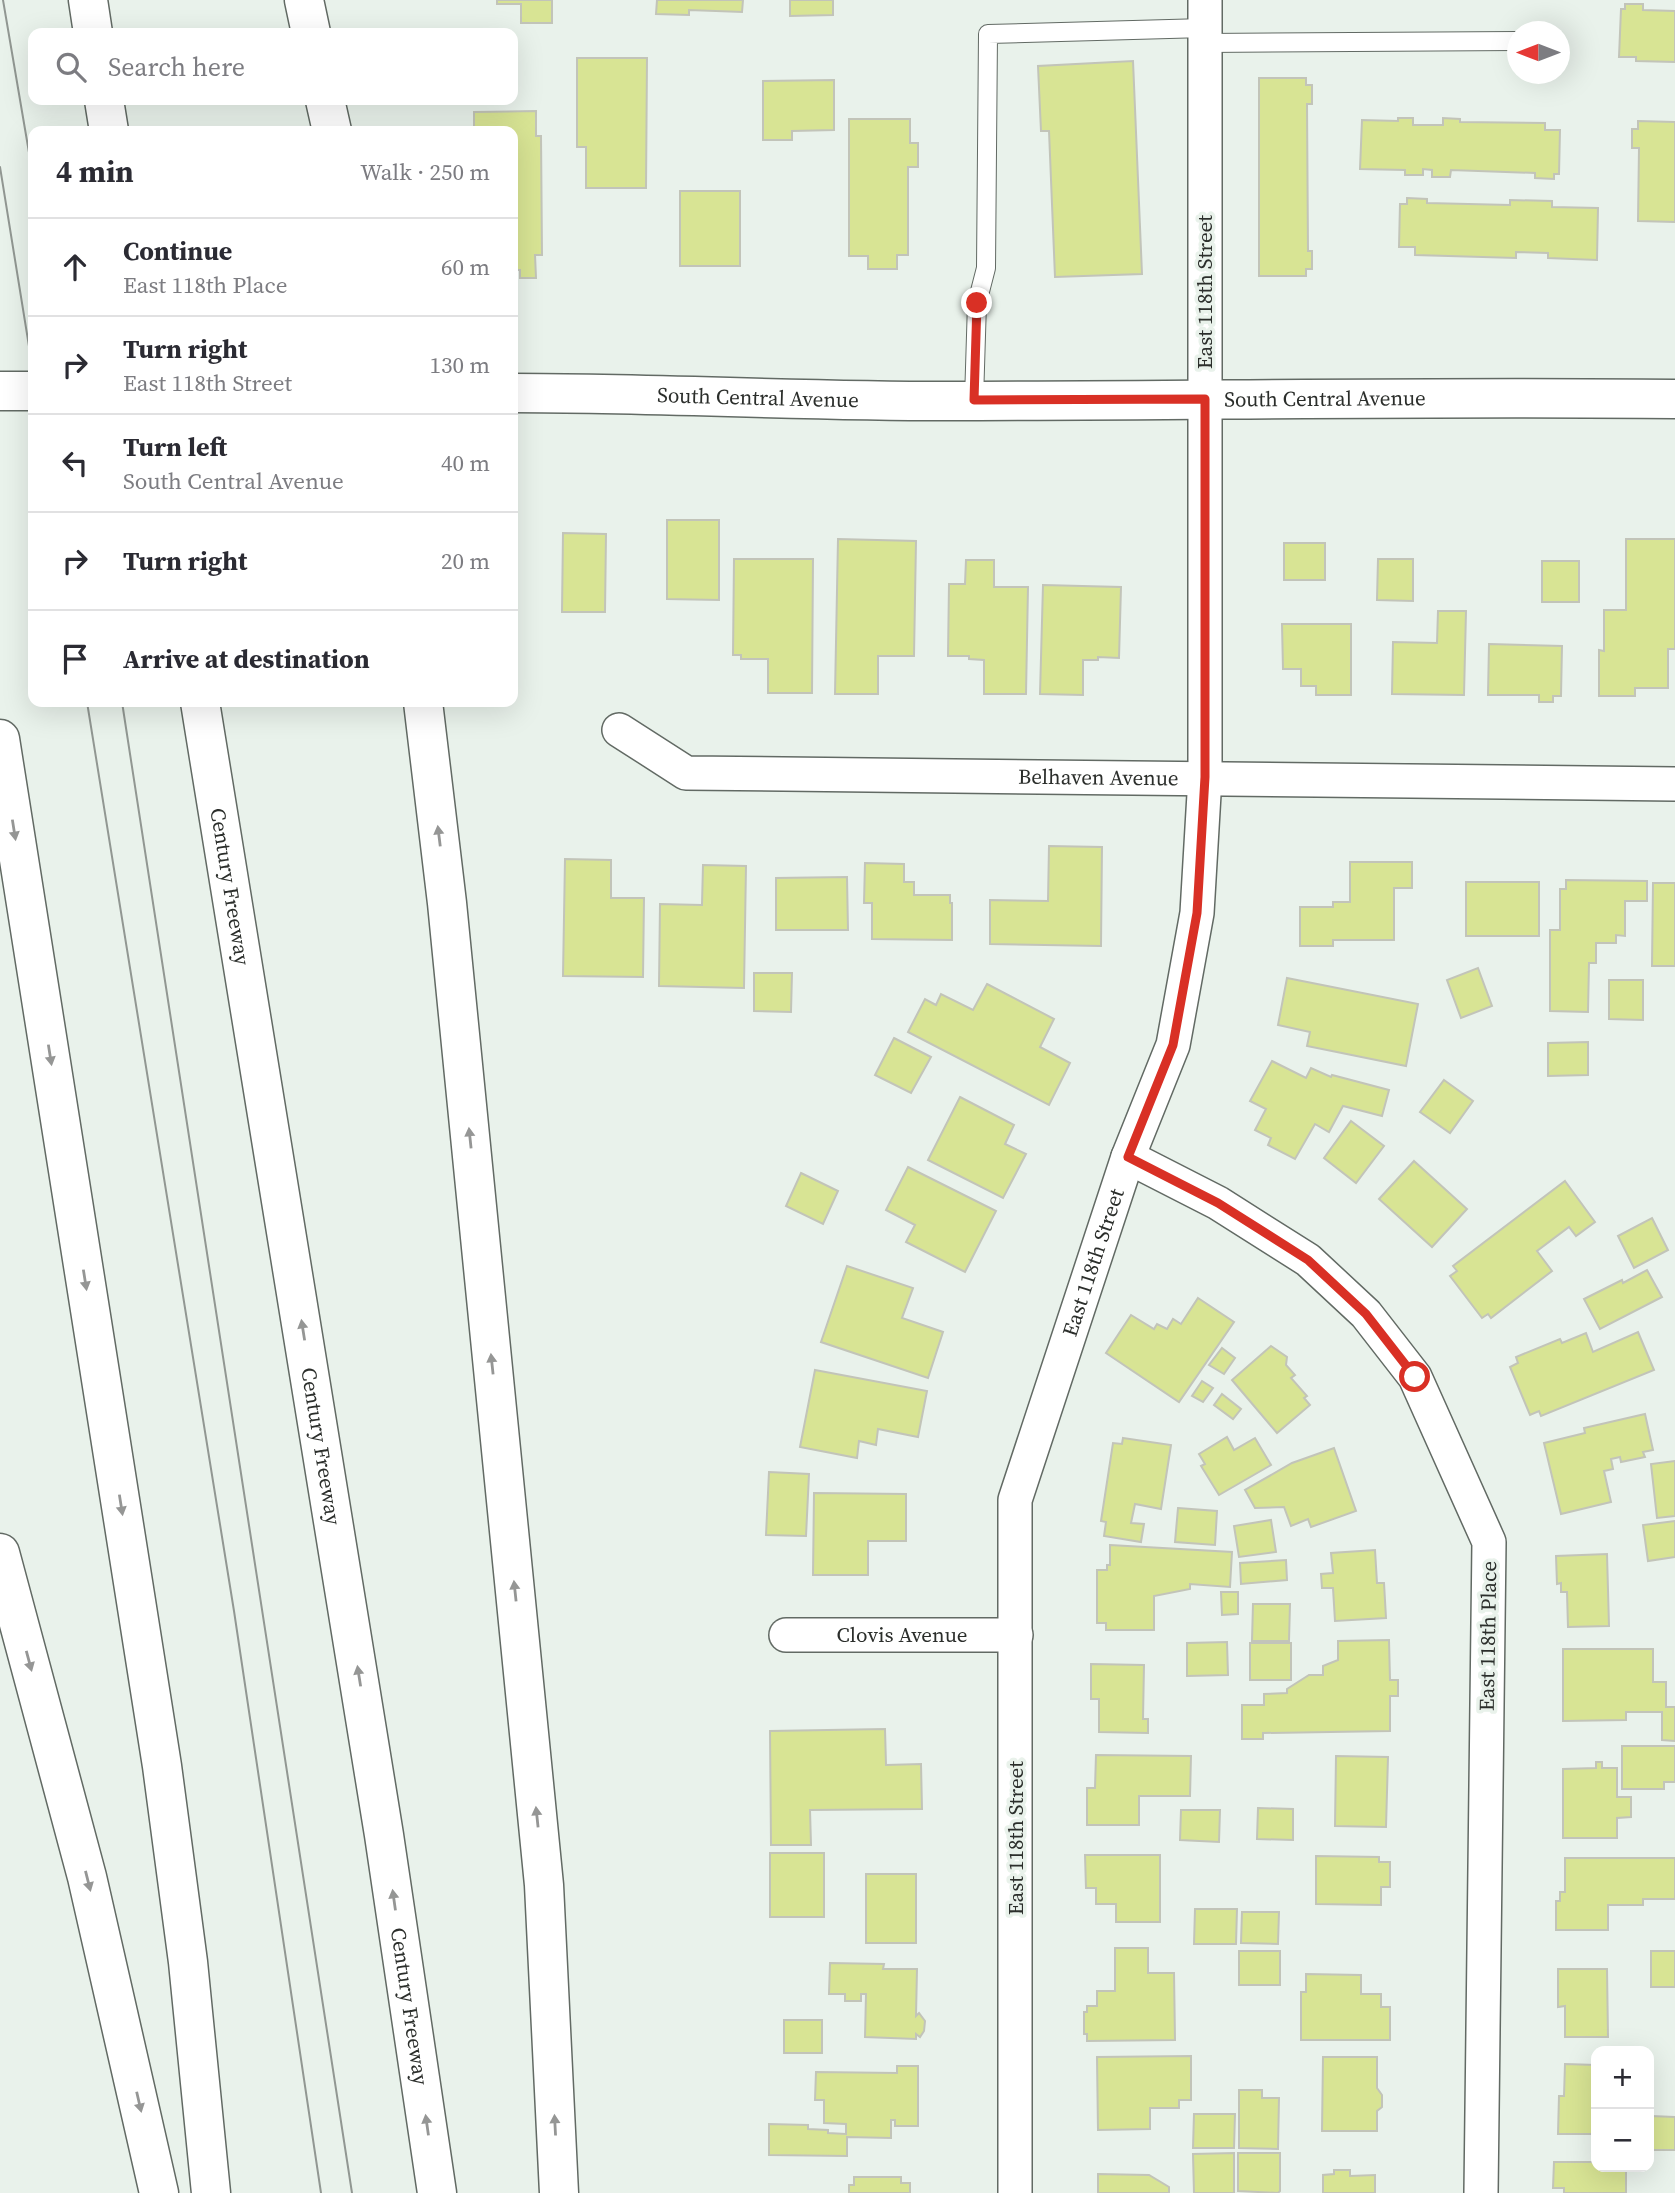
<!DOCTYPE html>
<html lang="en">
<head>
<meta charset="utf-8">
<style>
	:root { --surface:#fff; --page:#f7f7f7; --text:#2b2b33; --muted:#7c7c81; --line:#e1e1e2 }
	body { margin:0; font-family:"Source Serif 4",serif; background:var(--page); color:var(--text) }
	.controls { position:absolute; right:21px; bottom:21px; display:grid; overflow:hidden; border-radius:14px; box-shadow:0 7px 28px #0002 }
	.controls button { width:63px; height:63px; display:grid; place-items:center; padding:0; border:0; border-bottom:2px solid var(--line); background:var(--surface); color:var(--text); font:35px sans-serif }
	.compass { position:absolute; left:1507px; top:21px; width:63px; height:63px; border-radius:50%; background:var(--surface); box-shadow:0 7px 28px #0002; rotate:270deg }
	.stop { position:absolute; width:21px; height:21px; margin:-16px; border:5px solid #d93025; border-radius:50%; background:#fff }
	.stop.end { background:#d93025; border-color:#fff; box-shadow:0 2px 7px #0008 }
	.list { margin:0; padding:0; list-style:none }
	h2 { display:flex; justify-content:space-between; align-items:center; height:91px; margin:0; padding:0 28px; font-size:30px }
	h2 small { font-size:23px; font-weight:400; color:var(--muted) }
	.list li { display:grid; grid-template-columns:46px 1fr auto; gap:21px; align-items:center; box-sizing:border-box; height:98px; padding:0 28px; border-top:2px solid var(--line) }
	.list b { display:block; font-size:26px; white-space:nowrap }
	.list p { margin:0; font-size:23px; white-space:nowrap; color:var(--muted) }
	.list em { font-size:23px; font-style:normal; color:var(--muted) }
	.icon { flex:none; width:38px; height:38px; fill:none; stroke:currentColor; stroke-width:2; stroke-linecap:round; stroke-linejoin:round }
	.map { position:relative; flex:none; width:1675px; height:2193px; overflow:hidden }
	.search { position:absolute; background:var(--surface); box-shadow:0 7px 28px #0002; left:28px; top:28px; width:490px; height:77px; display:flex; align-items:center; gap:18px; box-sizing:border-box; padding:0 24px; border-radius:14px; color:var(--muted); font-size:26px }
	.panel { position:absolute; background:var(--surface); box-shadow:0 7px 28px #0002; left:28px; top:126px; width:490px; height:581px; border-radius:14px }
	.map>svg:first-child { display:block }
	.building { fill:#d8e494; stroke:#c2c4b9; stroke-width:2 }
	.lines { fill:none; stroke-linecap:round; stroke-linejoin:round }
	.lane-casing { stroke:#626a64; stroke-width:20 }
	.street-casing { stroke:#626a64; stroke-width:36 }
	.primary-casing { stroke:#626a64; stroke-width:41 }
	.highway-casing { stroke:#626a64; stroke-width:41 }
	.lane { stroke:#fff; stroke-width:18 }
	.street { stroke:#fff; stroke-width:33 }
	.primary { stroke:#fff; stroke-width:38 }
	.highway { stroke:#fff; stroke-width:38 }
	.tram { stroke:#919792; stroke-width:2 }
	.oneway { fill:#959695 }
	.route { stroke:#d93025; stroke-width:9 }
	.labels { text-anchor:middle; stroke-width:7; stroke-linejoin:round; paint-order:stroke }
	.street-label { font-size:21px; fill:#2b2e2b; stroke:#e9f2eb }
</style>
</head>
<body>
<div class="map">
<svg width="1675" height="2193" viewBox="0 0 1675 2193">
	<rect width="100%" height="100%" fill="#e9f2eb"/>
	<!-- building -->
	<g class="building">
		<path d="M497 0H552V23H521V4H497Z"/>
		<path d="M657 0H743L742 12 689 10V15L656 14Z"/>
		<path d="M790 0H833V15L790 16Z"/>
		<path d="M1625 4H1643V10L1675 11V62L1636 61V57H1619L1621 9H1625Z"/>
		<path d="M577 58H647L646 188H586V147H577Z"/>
		<path d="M1133 61 1142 274 1055 277 1049 131H1041L1038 66Z"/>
		<path d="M1259 78H1306V85H1312V104H1307L1308 251H1312V269H1306V276H1259Z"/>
		<path d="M834 80V130L792 131V140H763V81Z"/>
		<path d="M536 111V136H541L542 255H535L536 278H520V270H513V131H474V112Z"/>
		<path d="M1398 118H1413V125H1443V118L1460 119V122L1545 123V130H1560L1559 174H1554V179L1535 178V173L1451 170 1450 177H1432V170L1423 169V175H1405V170L1360 169 1362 120 1398 121Z"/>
		<path d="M849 119H910V143H918V167H908V255H897V269H868V256H849Z"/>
		<path d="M1638 121 1675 122V222L1638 221 1639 148H1632V129H1638Z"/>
		<rect x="680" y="191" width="60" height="75"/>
		<path d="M1407 198 1427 199V203L1510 205V200L1552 201V207L1598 208 1597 260 1548 258V253L1516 252V258L1415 255V247H1399L1400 204H1407Z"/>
		<path d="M667 520H719V600L667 599Z"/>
		<path d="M563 533 606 534 605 612H562Z"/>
		<path d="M838 539 916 541 914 656H878V694H835Z"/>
		<path d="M1626 539H1675V649H1668V688H1635V696H1599V650L1604 651V610H1626Z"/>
		<rect x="1284" y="543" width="41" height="37"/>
		<path d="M734 559H813L812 693H768V659H741V655H733Z"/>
		<path d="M1378 559H1413V601L1377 600Z"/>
		<path d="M966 560H994V587H1028L1026 694H984V660L969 659V656H948L949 584H965Z"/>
		<rect x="1542" y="561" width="37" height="41"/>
		<path d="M1043 585 1121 587 1119 658 1098 657V660H1083V695L1040 694Z"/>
		<path d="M1438 611H1466L1464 695 1392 694 1393 642 1437 643Z"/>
		<path d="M1282 624H1351V695H1316V686H1301V669H1283Z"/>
		<path d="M1489 644 1562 646 1561 696H1553V702H1539V695H1488Z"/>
		<path d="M1049 846 1102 847 1101 946 990 944V900L1048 901Z"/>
		<path d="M565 859 611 860V898H644L643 977 563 976Z"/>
		<path d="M1350 862H1412V888H1394V940H1333V946H1300V907H1333V902H1350Z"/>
		<path d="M865 863 904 864V882H914V895H950V903H952V940L872 939V903H864Z"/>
		<path d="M703 865 746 866 744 988 659 986 660 904 702 905Z"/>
		<path d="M847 877 848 930H776V878Z"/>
		<path d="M1566 880 1647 881V901H1625V936L1616 935V943H1596V963H1589L1588 1012 1550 1011V930H1560V889H1566Z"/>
		<rect x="1466" y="882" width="73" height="54"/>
		<path d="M1653 883H1675V966H1652Z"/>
		<path d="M1478 968 1492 1006 1461 1018 1447 980Z"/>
		<path d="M754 973H792L791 1012 754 1011Z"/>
		<path d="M1287 978 1418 1004 1406 1066 1307 1046 1310 1032 1278 1025Z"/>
		<path d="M1609 980H1643V1020L1609 1019Z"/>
		<path d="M987 984 1054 1019 1040 1047 1070 1063 1049 1105 908 1032 925 999 936 1005 941 994 973 1010Z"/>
		<path d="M894 1038 931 1057 911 1093 875 1075Z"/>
		<path d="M1588 1042V1075L1548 1076V1043Z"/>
		<path d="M1272 1061 1306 1078 1311 1068 1331 1077 1332 1075 1389 1090 1382 1116 1343 1106 1329 1132 1315 1124 1295 1159 1268 1145 1271 1138 1255 1130 1266 1109 1250 1101Z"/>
		<path d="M1444 1080 1473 1101 1450 1133 1420 1112Z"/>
		<path d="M960 1097 1014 1125 1005 1144 1026 1154 1003 1198 928 1160Z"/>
		<path d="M1351 1121 1384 1146 1356 1183 1324 1158Z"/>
		<path d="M1414 1161 1467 1209 1432 1247 1379 1199Z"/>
		<path d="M908 1167 996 1211 965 1272 906 1242 915 1225 886 1210Z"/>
		<path d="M801 1173 838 1191 823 1224 786 1206Z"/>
		<path d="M1565 1181 1595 1222 1576 1236 1569 1227 1537 1251 1552 1271 1491 1318 1488 1314 1482 1318 1450 1276 1457 1271 1453 1266Z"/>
		<path d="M1652 1218 1668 1250 1634 1268 1618 1236Z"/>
		<path d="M847 1266 913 1288 902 1318 943 1332 928 1378 821 1342Z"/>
		<path d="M1647 1270 1662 1297 1600 1329 1584 1299 1622 1280 1623 1283Z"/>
		<path d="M1198 1298 1234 1322 1179 1402 1106 1353 1131 1315 1154 1329 1157 1324 1167 1329 1173 1319 1181 1324Z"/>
		<path d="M1638 1332 1654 1370 1541 1416 1539 1411 1530 1415 1510 1367 1518 1363 1516 1357 1560 1339 1562 1343 1586 1333 1593 1352Z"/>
		<path d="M1271 1346 1287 1357 1286 1365 1295 1375 1291 1378 1307 1396 1304 1398 1310 1405 1277 1433 1232 1380Z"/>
		<path d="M1222 1348 1235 1358 1224 1374 1209 1365Z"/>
		<path d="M815 1370 927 1391 918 1437 878 1429 876 1445 859 1441 857 1458 800 1447Z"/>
		<path d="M1202 1381 1213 1388 1203 1402 1192 1396Z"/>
		<path d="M1222 1394 1241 1409 1233 1419 1214 1405Z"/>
		<path d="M1645 1414 1653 1450 1643 1452 1645 1457 1621 1462 1620 1457 1611 1459 1613 1469 1604 1471 1611 1502 1561 1514 1544 1443 1585 1433 1584 1428Z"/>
		<path d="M1227 1437 1234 1450 1255 1438 1271 1465 1219 1495 1201 1466 1205 1464 1199 1454Z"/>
		<path d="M1123 1438 1171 1445 1161 1509 1135 1504 1131 1523 1144 1524 1141 1542 1104 1536 1106 1522 1101 1521 1113 1443 1122 1444Z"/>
		<path d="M1334 1448 1356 1511 1311 1527 1308 1519 1291 1526 1284 1507 1255 1508 1245 1490 1292 1463Z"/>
		<path d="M1675 1461V1516L1657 1518 1651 1464Z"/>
		<path d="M769 1472 809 1474 806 1536 766 1535Z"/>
		<path d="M814 1493 906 1494V1541H868V1575H813Z"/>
		<path d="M1178 1508 1217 1511 1215 1545 1175 1542Z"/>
		<path d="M1271 1520 1276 1552 1239 1557 1234 1526Z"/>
		<path d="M1675 1521V1557L1648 1561 1643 1525Z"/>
		<path d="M1110 1545 1232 1552 1230 1587 1190 1584V1589L1154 1596V1630H1106V1623H1097V1570H1107V1565H1110Z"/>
		<path d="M1375 1550 1377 1583H1384L1386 1618 1335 1621 1333 1588H1322L1321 1574 1333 1573 1331 1553Z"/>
		<path d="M1607 1554 1609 1626 1568 1627 1567 1592H1561V1583L1557 1584 1556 1556Z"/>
		<path d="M1286 1560 1287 1580 1241 1584 1240 1563Z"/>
		<path d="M1221 1592H1238V1614L1222 1615Z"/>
		<path d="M1253 1604H1290L1289 1641H1252Z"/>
		<path d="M1389 1640 1390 1680H1398V1696H1390V1731L1263 1733V1739H1242V1705H1264V1694L1287 1693V1689L1309 1675H1323V1666L1338 1660V1641Z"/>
		<path d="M1227 1642 1228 1675 1187 1676V1643Z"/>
		<rect x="1250" y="1643" width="41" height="37"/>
		<path d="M1563 1649H1653V1682H1666V1707H1675V1741L1662 1740V1712H1626V1720L1563 1721Z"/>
		<path d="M1091 1664 1144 1665 1143 1719H1148V1733L1099 1732V1699H1091Z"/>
		<path d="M885 1729 886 1765 921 1764 922 1809 810 1810 811 1845H771L770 1731Z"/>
		<path d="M1622 1746H1675V1782H1664V1789H1622Z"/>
		<path d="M1096 1755 1191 1756 1190 1796H1139V1825H1087V1788H1095Z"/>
		<path d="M1336 1756 1388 1757 1386 1827 1335 1826Z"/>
		<path d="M1596 1762H1602V1768H1617V1797H1631V1817L1617 1818V1838H1563V1769L1596 1768Z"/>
		<path d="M1258 1808 1293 1809V1840L1257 1839Z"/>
		<path d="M1181 1810H1220L1219 1842 1180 1840Z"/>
		<rect x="770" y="1853" width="54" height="64"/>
		<path d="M1085 1855H1160V1922H1116V1904H1096V1888H1086Z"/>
		<path d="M1316 1856 1379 1857V1862H1390V1887H1381V1905L1316 1904Z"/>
		<path d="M1565 1858H1675V1899H1643V1905H1608V1930H1556V1901H1560V1892H1565Z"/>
		<rect x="866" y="1874" width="50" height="69"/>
		<path d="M1195 1909H1237L1236 1944H1194Z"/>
		<path d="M1242 1912H1279L1278 1944 1241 1943Z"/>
		<path d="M1115 1948H1148V1973H1174L1175 2040 1087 2041V2034H1084V2012H1087V2006H1097V1991H1115Z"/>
		<rect x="1239" y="1951" width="41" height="34"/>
		<rect x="1651" y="1951" width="24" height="36"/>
		<path d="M830 1963 884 1964 883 1969H917L916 2016 919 2013 925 2021 924 2031 920 2037 916 2034V2039L865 2037 866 1994H861V2001H845V1994H829Z"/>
		<path d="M1558 1969H1607L1608 2037H1565V2006L1558 2007Z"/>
		<path d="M1306 1974 1361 1975V1994H1381V2007H1390V2040H1301V1992H1306Z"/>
		<rect x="784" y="2020" width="38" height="33"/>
		<path d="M1191 2056V2100H1179V2108H1150V2129L1098 2130 1097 2057Z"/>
		<path d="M1323 2057H1377V2088L1382 2095V2107L1377 2111V2131H1322Z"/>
		<path d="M1565 2064 1596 2065V2134H1558L1559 2096H1564Z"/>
		<path d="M897 2066H918V2126H895V2120H891V2138L847 2137V2156L769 2155V2124L808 2125V2129L828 2130V2133L846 2134V2124L824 2123V2100H815L816 2072 897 2073Z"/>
		<path d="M1239 2090H1262V2098H1279L1278 2149 1239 2148Z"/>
		<path d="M1194 2114H1235L1234 2148H1193Z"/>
		<path d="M1651 2116 1675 2117V2150H1651Z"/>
		<path d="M1234 2153V2193H1194L1193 2154Z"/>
		<path d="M1238 2153H1280V2191L1278 2193 1238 2191Z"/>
		<path d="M1554 2162H1596V2167H1626V2193H1564V2188H1553Z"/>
		<path d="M1334 2170H1350V2176L1375 2175V2193H1323V2175L1334 2174Z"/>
		<path d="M1098 2174 1149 2175 1169 2187V2193H1098Z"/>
		<path d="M854 2177H901V2183H910V2193H849V2185H854Z"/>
	</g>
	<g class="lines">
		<defs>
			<g id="lane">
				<path d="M1205 43 1518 41"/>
				<path d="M974 400 977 303 986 268 988 34 1205 28"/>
			</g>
			<g id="street">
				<path id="s1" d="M619 730 686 773 1675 784"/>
				<path d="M1128 1157 1218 1203 1308 1260 1366 1314 1415 1377 1489 1542 1481 2193"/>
				<path id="s2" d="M786 1635H1016"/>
				<path id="s3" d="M1015 2193V1500L1128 1157 1173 1045 1197 913 1205 777V0"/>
			</g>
			<g id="primary">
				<path d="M0 391H33"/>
				<path id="s4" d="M513 393C657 393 801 401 945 401 1188 401 1432 396 1675 399"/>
			</g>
			<g id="highway">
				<path d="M88 0 93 33"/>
				<path d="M304 0 311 33"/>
				<path d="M104 100 109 131"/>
				<path d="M325 100 332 131"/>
				<path id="s5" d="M200 702 384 1835 437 2193"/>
				<path d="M423 702 447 903 544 1885 559 2193"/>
				<path d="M0 739 162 1766 188 1962 211 2193"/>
				<path d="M0 1553 87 1877 159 2193"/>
			</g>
		</defs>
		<!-- lane casing -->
		<use href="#lane" class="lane-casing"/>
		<!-- street casing -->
		<use href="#street" class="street-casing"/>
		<!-- primary casing -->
		<use href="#primary" class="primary-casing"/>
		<!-- highway casing -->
		<use href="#highway" class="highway-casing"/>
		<!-- lane -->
		<use href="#lane" class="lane"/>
		<!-- street -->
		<use href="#street" class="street"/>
		<!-- primary -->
		<use href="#primary" class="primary"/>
		<!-- highway -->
		<use href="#highway" class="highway"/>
		<!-- tram -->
		<g class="tram">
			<path d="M3 0 33 176"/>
			<path d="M0 167 33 371"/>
			<path d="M87 702 234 1611 321 2193"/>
			<path d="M122 702 352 2193"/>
		</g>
	</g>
	<!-- one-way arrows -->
	<defs><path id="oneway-solid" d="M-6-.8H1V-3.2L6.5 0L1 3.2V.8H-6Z" transform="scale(1.75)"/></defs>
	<g class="oneway">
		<use href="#oneway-solid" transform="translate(14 830) rotate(81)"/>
		<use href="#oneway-solid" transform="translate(439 836) rotate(-97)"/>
		<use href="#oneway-solid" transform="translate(50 1055) rotate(81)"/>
		<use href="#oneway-solid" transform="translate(470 1138) rotate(-96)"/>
		<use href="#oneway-solid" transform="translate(85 1280) rotate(81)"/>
		<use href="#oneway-solid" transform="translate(303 1330) rotate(-99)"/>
		<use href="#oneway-solid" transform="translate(492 1364) rotate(-96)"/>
		<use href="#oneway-solid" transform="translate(121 1505) rotate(81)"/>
		<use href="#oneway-solid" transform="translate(515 1591) rotate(-96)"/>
		<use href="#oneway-solid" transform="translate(29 1661) rotate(75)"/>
		<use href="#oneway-solid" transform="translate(359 1676) rotate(-99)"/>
		<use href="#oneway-solid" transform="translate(537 1817) rotate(-96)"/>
		<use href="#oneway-solid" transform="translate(88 1881) rotate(76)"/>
		<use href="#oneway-solid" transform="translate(394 1900) rotate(-98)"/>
		<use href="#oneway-solid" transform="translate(139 2102) rotate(77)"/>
		<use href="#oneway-solid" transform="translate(427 2125) rotate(-98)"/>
		<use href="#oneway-solid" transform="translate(555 2125) rotate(-93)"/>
	</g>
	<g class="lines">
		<!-- route -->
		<path class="route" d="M977 303 974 400 1205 399V777L1197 913 1173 1045 1128 1157 1218 1203 1308 1260 1366 1314 1415 1377"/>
	</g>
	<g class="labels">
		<!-- street labels -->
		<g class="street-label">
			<text transform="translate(1205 292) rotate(-90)" y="7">East 118th Street</text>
			<text dy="7" stroke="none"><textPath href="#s4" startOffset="245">South Central Avenue</textPath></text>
			<text dy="7" stroke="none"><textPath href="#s4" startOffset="812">South Central Avenue</textPath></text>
			<text dy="7" stroke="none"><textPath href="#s1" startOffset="492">Belhaven Avenue</textPath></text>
			<text dy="7" stroke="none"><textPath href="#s5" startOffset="187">Century Freeway</textPath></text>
			<text dy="7" stroke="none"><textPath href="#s3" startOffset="943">East 118th Street</textPath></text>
			<text dy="7" stroke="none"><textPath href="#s5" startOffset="754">Century Freeway</textPath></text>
			<text dy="7" stroke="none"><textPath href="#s2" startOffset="116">Clovis Avenue</textPath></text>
			<text transform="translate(1488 1636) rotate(-89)" y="7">East 118th Place</text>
			<text transform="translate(1016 1838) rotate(-90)" y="7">East 118th Street</text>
			<text dy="7" stroke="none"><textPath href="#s5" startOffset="1321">Century Freeway</textPath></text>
		</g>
	</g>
</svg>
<div class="controls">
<button>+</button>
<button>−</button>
</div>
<svg class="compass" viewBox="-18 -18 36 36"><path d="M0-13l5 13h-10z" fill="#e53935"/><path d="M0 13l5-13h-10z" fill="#7c7c81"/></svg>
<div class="stop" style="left:1415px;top:1377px"></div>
<div class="stop end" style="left:977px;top:303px"></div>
<div class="search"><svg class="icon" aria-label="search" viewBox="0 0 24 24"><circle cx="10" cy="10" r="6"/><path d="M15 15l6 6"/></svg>Search here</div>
<section class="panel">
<h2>4 min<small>Walk · 250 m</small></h2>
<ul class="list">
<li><svg class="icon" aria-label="ahead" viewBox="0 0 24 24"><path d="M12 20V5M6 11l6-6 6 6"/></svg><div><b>Continue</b><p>East 118th Place</p></div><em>60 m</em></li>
<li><svg class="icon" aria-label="right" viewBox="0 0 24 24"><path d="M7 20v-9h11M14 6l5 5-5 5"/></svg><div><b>Turn right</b><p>East 118th Street</p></div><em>130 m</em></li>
<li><svg class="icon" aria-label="left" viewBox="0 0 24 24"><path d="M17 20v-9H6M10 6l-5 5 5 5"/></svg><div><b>Turn left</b><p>South Central Avenue</p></div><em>40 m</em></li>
<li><svg class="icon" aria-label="right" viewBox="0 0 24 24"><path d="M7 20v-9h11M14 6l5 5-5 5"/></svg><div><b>Turn right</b></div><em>20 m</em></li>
<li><svg class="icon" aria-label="arrive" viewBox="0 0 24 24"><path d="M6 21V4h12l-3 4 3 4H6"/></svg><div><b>Arrive at destination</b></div></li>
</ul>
</section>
</div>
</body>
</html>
